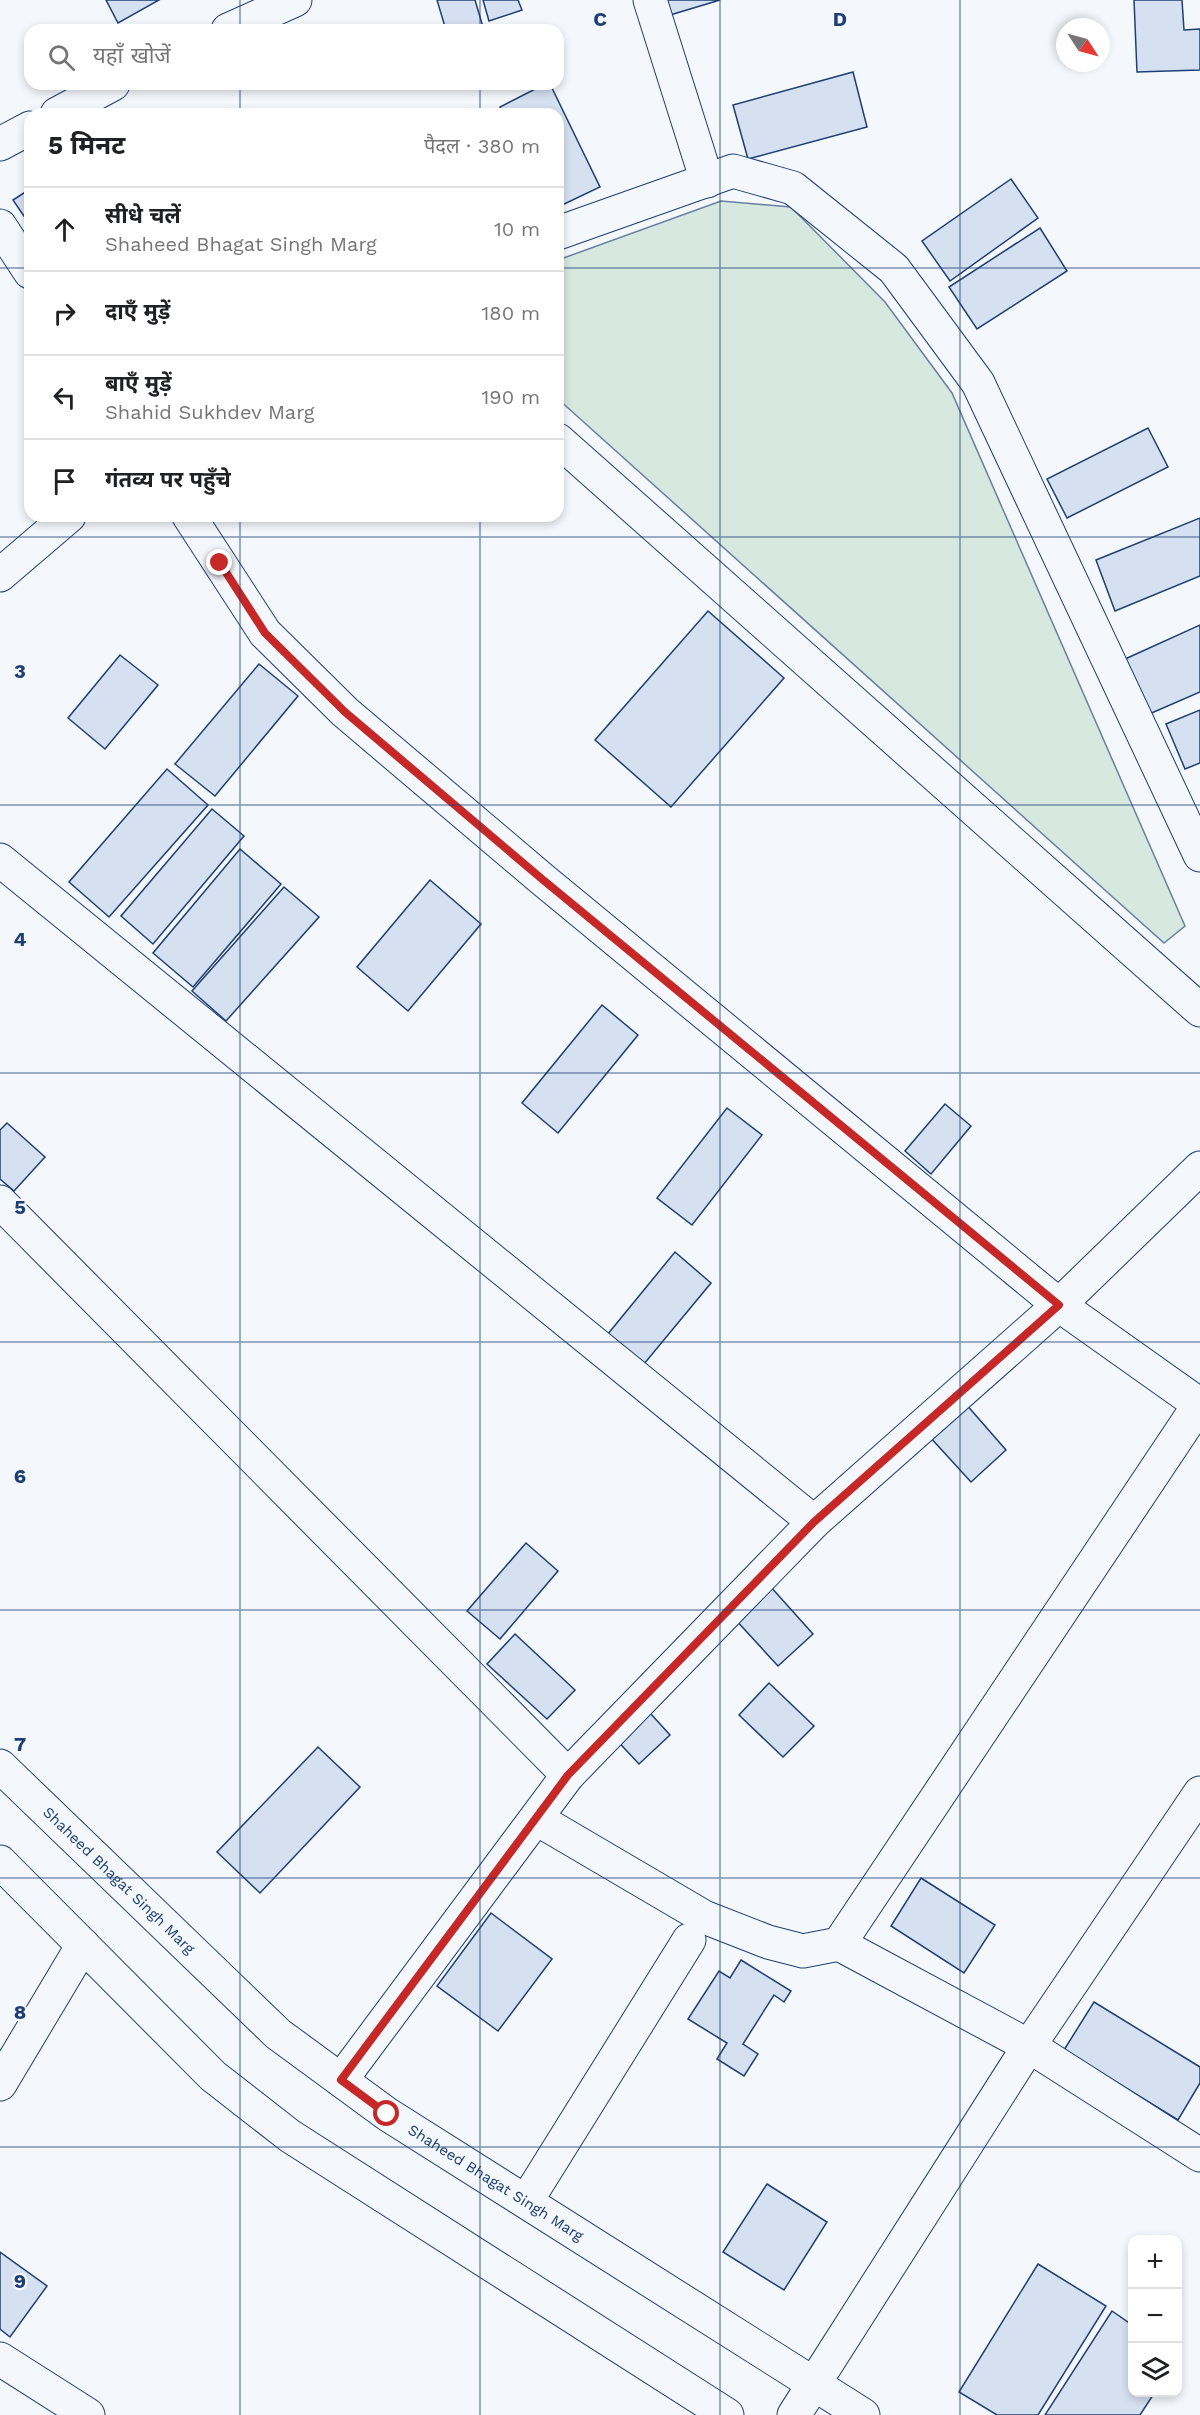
<!DOCTYPE html>
<html lang="hi">
<head>
<meta charset="utf-8">
<style>
	:root { --surface:#fff; --page:#f2f2f2; --text:#202124; --muted:#757577; --line:#e0e0e0 }
	body { margin:0; font-family:"Work Sans","Noto Sans Devanagari",sans-serif; background:var(--page); color:var(--text) }
	.controls { position:absolute; right:18px; bottom:18px; display:grid; overflow:hidden; border-radius:12px; box-shadow:0 3px 9px #0003 }
	.controls button { width:54px; height:54px; display:grid; place-items:center; padding:0; border:0; border-bottom:2px solid var(--line); background:var(--surface); color:var(--text); font:30px sans-serif }
	.compass { position:absolute; left:1056px; top:18px; width:54px; height:54px; border-radius:50%; background:var(--surface); box-shadow:0 3px 9px #0003; rotate:126deg }
	.stop { position:absolute; width:18px; height:18px; margin:-14px; border:4px solid #c62828; border-radius:50%; background:#fff }
	.stop.end { background:#c62828; border-color:#fff; box-shadow:0 2px 6px #0008 }
	.list { margin:0; padding:0; list-style:none }
	h2 { display:flex; justify-content:space-between; align-items:center; height:78px; margin:0; padding:0 24px; font-size:26px }
	h2 small { font-size:20px; font-weight:400; color:var(--muted) }
	.list li { display:grid; grid-template-columns:39px 1fr auto; gap:18px; align-items:center; box-sizing:border-box; height:84px; padding:0 24px; border-top:2px solid var(--line) }
	.list b { display:block; font-size:22px; white-space:nowrap }
	.list p { margin:0; font-size:20px; white-space:nowrap; color:var(--muted) }
	.list em { font-size:20px; font-style:normal; color:var(--muted) }
	.icon { flex:none; width:33px; height:33px; fill:none; stroke:currentColor; stroke-width:2; stroke-linecap:round; stroke-linejoin:round }
	.map { position:relative; flex:none; width:1200px; height:2415px; overflow:hidden }
	.search { position:absolute; background:var(--surface); box-shadow:0 3px 9px #0003; left:24px; top:24px; width:540px; height:66px; display:flex; align-items:center; gap:15px; box-sizing:border-box; padding:0 21px; border-radius:18px; color:var(--muted); font-size:22px }
	.panel { position:absolute; background:var(--surface); box-shadow:0 3px 9px #0003; left:24px; top:108px; width:540px; height:414px; border-radius:18px }
	.map>svg:first-child { display:block }
	.green { fill:#d7e8df; stroke:#687fa3; stroke-width:1.5 }
	.building { fill:#d5e0f0; stroke:#1d3f73; stroke-width:1.5 }
	.lines { fill:none; stroke-linecap:round; stroke-linejoin:round }
	.minor-casing { stroke:#1d3f73; stroke-width:35 }
	.tertiary-casing { stroke:#1d3f73; stroke-width:35 }
	.minor { stroke:#f4f7fb; stroke-width:33 }
	.tertiary { stroke:#f4f7fb; stroke-width:33 }
	.route { stroke:#c62828; stroke-width:8 }
	.grid { fill:none; stroke:#1d3f73; stroke-width:1.5; stroke-opacity:0.55 }
	.labels { text-anchor:middle; stroke-width:4.5; stroke-linejoin:round; paint-order:stroke }
	.street-label { font-size:15px; fill:#1d3f73; stroke:#f4f7fb }
	.grid-label { font-size:20px; text-anchor:middle; font-weight:bold; fill:#1d3f73; stroke:#f4f7fb; stroke-width:4.5; stroke-linejoin:round; paint-order:stroke }
</style>
</head>
<body>
<div class="map">
<svg width="1200" height="2415" viewBox="0 0 1200 2415">
	<rect width="100%" height="100%" fill="#f4f7fb"/>
	<!-- green -->
	<path class="green" d="M721 201 791 207 885 302 952 393 1185 926 1164 943 558 399V260Z"/>
	<!-- building -->
	<g class="building">
		<path d="M106 0H159L118 23Z"/>
		<path d="M437 0H475L483 27 471 30H446Z"/>
		<path d="M483 0H518L522 10 489 21Z"/>
		<path d="M666 0H720L670 15Z"/>
		<path d="M1134 0H1182L1184 30 1200 29V70L1137 72Z"/>
		<path d="M853 72 867 127 748 159 733 105Z"/>
		<path d="M545 84H550L600 187 558 207V114H504L500 107Z"/>
		<path d="M1011 179 1038 218 950 281 922 241Z"/>
		<path d="M30 189V225L13 200Z"/>
		<path d="M1040 228 1067 271 977 329 949 287Z"/>
		<path d="M1148 428 1168 467 1067 518 1047 479Z"/>
		<path d="M1200 518V576L1115 611 1096 560Z"/>
		<path d="M708 611 784 678 671 807 595 740Z"/>
		<path d="M1200 625V692L1147 715 1123 660Z"/>
		<path d="M120 655 158 685 105 749 68 718Z"/>
		<path d="M259 664 298 696 215 796 175 764Z"/>
		<path d="M1200 710V763L1185 769 1166 724Z"/>
		<path d="M167 769 208 805 109 917 69 882Z"/>
		<path d="M212 809 244 836 153 944 121 916Z"/>
		<path d="M240 849 281 884 193 987 153 953Z"/>
		<path d="M430 880 481 924 408 1011 357 967Z"/>
		<path d="M284 887 319 917 226 1021 192 991Z"/>
		<path d="M602 1005 638 1035 558 1133 522 1103Z"/>
		<path d="M945 1104 971 1126 931 1174 905 1151Z"/>
		<path d="M727 1108 762 1135 692 1225 657 1198Z"/>
		<path d="M7 1123 45 1157 14 1191 0 1179V1130Z"/>
		<path d="M675 1252 711 1283 639 1370 603 1340Z"/>
		<path d="M965 1403 1006 1450 971 1482 929 1436Z"/>
		<path d="M526 1543 558 1571 500 1639 467 1611Z"/>
		<path d="M770 1586 813 1634 778 1666 734 1618Z"/>
		<path d="M515 1634 575 1690 547 1719 487 1664Z"/>
		<path d="M769 1683 814 1726 783 1757 739 1715Z"/>
		<path d="M641 1703 670 1735 639 1764 610 1733Z"/>
		<path d="M318 1747 360 1787 260 1893 217 1852Z"/>
		<path d="M921 1878 995 1925 964 1973 891 1926Z"/>
		<path d="M491 1913 552 1959 498 2031 437 1986Z"/>
		<path d="M741 1960 791 1991 784 2002 774 1995 743 2044 758 2054 744 2076 717 2059 727 2043 688 2019 719 1971 730 1978Z"/>
		<path d="M1094 2002 1200 2067V2083L1178 2120 1064 2050Z"/>
		<path d="M767 2184 827 2222 784 2290 723 2252Z"/>
		<path d="M0 2252 47 2286 10 2337 0 2329Z"/>
		<path d="M1038 2264 1106 2306 1038 2415H997L959 2392Z"/>
		<path d="M1112 2311 1132 2325V2392H1155L1140 2415H1045Z"/>
	</g>
	<g class="lines">
		<defs>
			<g id="minor">
				<path d="M650 0 707 181"/>
				<path d="M228 30 295 0"/>
				<path d="M57 114 113 84"/>
				<path d="M0 144 30 128"/>
				<path d="M0 226 30 272"/>
				<path d="M558 233 733 171 793 188 894 269 978 383 1200 855"/>
				<path d="M558 440 1200 1010"/>
				<path d="M189 516 265 633 345 712 542 879 1059 1305 1200 1405"/>
				<path d="M0 575 69 516"/>
				<path d="M0 860 814 1522"/>
				<path d="M0 1202 568 1775"/>
				<path d="M537 1819 704 1917 768 1942 803 1951 839 1944 1029 2046 1200 2155"/>
				<path d="M839 1944 1199 1405"/>
				<path d="M341 2080 568 1775 814 1522 1059 1305 1200 1168"/>
				<path d="M0 2084 83 1945"/>
				<path d="M527 2200 689 1940"/>
				<path d="M0 2359 88 2415"/>
				<path d="M794 2415 1029 2046 1200 1793"/>
			</g>
			<g id="tertiary">
				<path id="s1" d="M0 1766 278 2034 387 2114 863 2415"/>
				<path d="M0 1862 213 2076 290 2136 727 2415"/>
			</g>
		</defs>
		<!-- minor casing -->
		<use href="#minor" class="minor-casing"/>
		<!-- tertiary casing -->
		<use href="#tertiary" class="tertiary-casing"/>
		<!-- minor -->
		<use href="#minor" class="minor"/>
		<!-- tertiary -->
		<use href="#tertiary" class="tertiary"/>
	</g>
	<g class="lines">
		<!-- route -->
		<path class="route" d="M220 563 265 633 345 712 542 879 1059 1305 814 1522 568 1775 341 2080 387 2114"/>
	</g>
	<!-- grid -->
	<path class="grid" d="M240 0V30M480 0V30M720 0V2415M960 0V2415M240 84V114M480 84V114M0 268H30M558 268H1200M240 516V2415M480 516V2415M0 537H1200M0 805H1200M0 1073H1200M0 1342H1200M0 1610H1200M0 1878H1200M0 2147H1200"/>
	<g class="labels">
		<!-- street labels -->
		<g class="street-label">
			<text dy="5" stroke="none"><textPath href="#s1" startOffset="165">Shaheed Bhagat Singh Marg</textPath></text>
			<text dy="5" stroke="none"><textPath href="#s1" startOffset="650">Shaheed Bhagat Singh Marg</textPath></text>
		</g>
	</g>
	<g class="grid-label">
		<text x="600" y="26">C</text>
		<text x="840" y="26">D</text>
		<text x="20" y="678">3</text>
		<text x="20" y="946">4</text>
		<text x="20" y="1214">5</text>
		<text x="20" y="1483">6</text>
		<text x="20" y="1751">7</text>
		<text x="20" y="2019">8</text>
		<text x="20" y="2288">9</text>
	</g>
</svg>
<div class="controls">
<button>+</button>
<button>−</button>
<button><svg class="icon" aria-label="layers" viewBox="0 0 24 24"><path d="M12 4l9 5-9 5-9-5zM3 14l9 5 9-5"/></svg></button>
</div>
<svg class="compass" viewBox="-18 -18 36 36"><path d="M0-13l5 13h-10z" fill="#e53935"/><path d="M0 13l5-13h-10z" fill="#757577"/></svg>
<div class="stop" style="left:387px;top:2114px"></div>
<div class="stop end" style="left:220px;top:563px"></div>
<div class="search"><svg class="icon" aria-label="search" viewBox="0 0 24 24"><circle cx="10" cy="10" r="6"/><path d="M15 15l6 6"/></svg>यहाँ खोजें</div>
<section class="panel">
<h2>5 मिनट<small>पैदल · 380 m</small></h2>
<ul class="list">
<li><svg class="icon" aria-label="ahead" viewBox="0 0 24 24"><path d="M12 20V5M6 11l6-6 6 6"/></svg><div><b>सीधे चलें</b><p>Shaheed Bhagat Singh Marg</p></div><em>10 m</em></li>
<li><svg class="icon" aria-label="right" viewBox="0 0 24 24"><path d="M7 20v-9h11M14 6l5 5-5 5"/></svg><div><b>दाएँ मुड़ें</b></div><em>180 m</em></li>
<li><svg class="icon" aria-label="left" viewBox="0 0 24 24"><path d="M17 20v-9H6M10 6l-5 5 5 5"/></svg><div><b>बाएँ मुड़ें</b><p>Shahid Sukhdev Marg</p></div><em>190 m</em></li>
<li><svg class="icon" aria-label="arrive" viewBox="0 0 24 24"><path d="M6 21V4h12l-3 4 3 4H6"/></svg><div><b>गंतव्य पर पहुँचे</b></div></li>
</ul>
</section>
</div>
</body>
</html>
